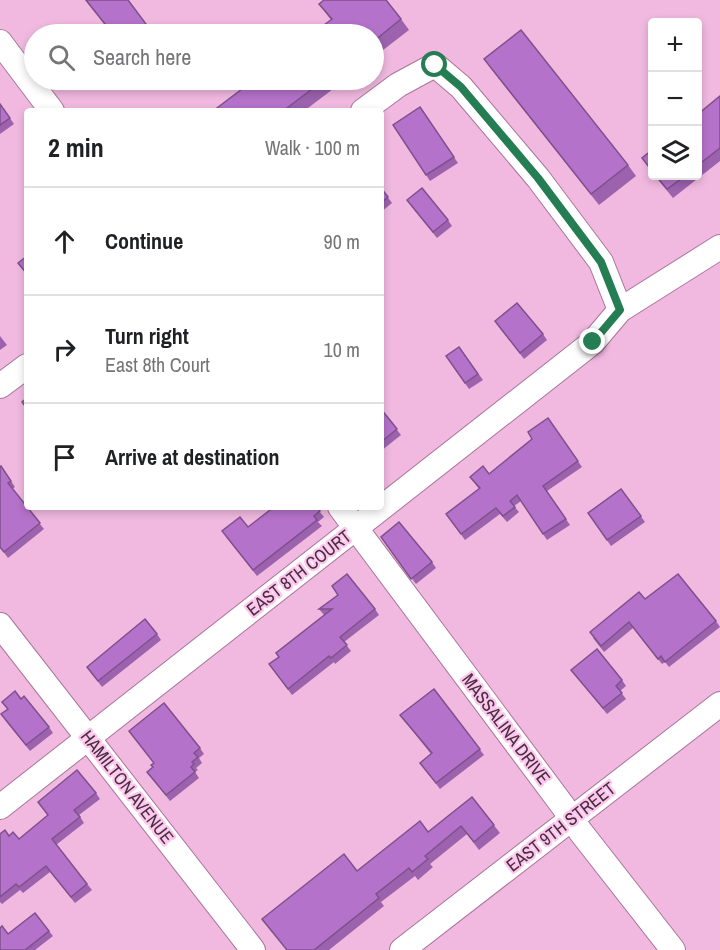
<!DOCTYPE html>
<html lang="en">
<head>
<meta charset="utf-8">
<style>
	:root { --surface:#fff; --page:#f2f2f2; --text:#202124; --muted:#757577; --line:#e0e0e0 }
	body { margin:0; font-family:"Archivo Narrow",sans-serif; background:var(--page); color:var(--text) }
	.controls { position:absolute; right:18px; top:18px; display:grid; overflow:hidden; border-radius:6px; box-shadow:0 3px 9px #0003 }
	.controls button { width:54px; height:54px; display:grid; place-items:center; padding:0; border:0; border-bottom:2px solid var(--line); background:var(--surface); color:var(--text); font:30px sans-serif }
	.stop { position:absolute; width:18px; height:18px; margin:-14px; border:4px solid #257e53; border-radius:50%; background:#fff }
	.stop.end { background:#257e53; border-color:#fff; box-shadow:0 2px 6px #0008 }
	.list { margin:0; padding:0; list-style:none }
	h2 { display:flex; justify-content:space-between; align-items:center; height:78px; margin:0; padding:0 24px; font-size:26px }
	h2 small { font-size:20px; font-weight:400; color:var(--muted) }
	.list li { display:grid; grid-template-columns:39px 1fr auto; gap:18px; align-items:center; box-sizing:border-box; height:108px; padding:0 24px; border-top:2px solid var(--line) }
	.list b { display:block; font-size:22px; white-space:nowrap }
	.list p { margin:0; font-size:20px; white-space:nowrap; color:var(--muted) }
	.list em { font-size:20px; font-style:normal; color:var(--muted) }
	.icon { flex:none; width:33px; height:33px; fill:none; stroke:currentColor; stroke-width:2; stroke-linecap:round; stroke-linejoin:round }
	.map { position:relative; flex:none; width:720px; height:950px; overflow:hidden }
	.search { position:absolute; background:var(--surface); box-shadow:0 3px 9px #0003; left:24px; top:24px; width:360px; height:66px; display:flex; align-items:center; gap:15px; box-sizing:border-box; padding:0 21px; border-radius:33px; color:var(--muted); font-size:22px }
	.panel { position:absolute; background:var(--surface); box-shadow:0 3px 9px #0003; left:24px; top:108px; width:360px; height:402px; border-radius:6px }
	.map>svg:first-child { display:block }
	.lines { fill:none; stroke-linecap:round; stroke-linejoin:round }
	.minor-casing { stroke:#a87599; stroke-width:26 }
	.minor { stroke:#fff; stroke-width:24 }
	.wall { fill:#9c62ae }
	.building { fill:#b572ca; stroke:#7f508d; stroke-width:1.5 }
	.route { stroke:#257e53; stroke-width:8 }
	.labels { text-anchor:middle; stroke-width:4.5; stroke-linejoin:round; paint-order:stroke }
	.street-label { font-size:18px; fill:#452f3e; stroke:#fec6ed }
</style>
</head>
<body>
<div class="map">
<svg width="720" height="950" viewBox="0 0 720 950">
	<rect width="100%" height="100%" fill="#f1b9e0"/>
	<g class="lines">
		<defs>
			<g id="minor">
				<path d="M0 42 52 111"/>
				<path d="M363 111 398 85 435 65 461 87 538 178 601 262 620 310"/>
				<path d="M0 386 27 366"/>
				<path d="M340 507 563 806 580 831 673 950"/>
				<path d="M0 625 253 950"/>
				<path d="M0 807 593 342 620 310 720 247"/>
				<path d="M402 950 720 704"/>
			</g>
		</defs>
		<!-- minor casing -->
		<use href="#minor" class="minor-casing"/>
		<!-- minor -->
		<use href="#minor" class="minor"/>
	</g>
	<!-- wall -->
	<g class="wall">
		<path d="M85 0H128L154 34H112Z"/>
		<path d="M319 4 401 19 409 30 374 57V34L331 20Z"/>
		<path d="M484 59 628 165 636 176 599 205 492 70Z"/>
		<path d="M254 80H345L304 111H213Z"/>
		<path d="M720 96V161L673 198 655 176H698V114Z"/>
		<path d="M0 104 14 124 0 134Z"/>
		<path d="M420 107 458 163 430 181 393 125Z"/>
		<path d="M381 188 392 203 381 212Z"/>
		<path d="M411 206 448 220 452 226 437 238Z"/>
		<path d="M499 327 543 334 547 340 524 359Z"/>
		<path d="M0 336 7 345 0 350Z"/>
		<path d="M459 347 483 380 469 389 446 356Z"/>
		<path d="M381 409 401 435 381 451Z"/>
		<path d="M548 418 582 467 547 491 570 525 547 540 521 501 514 506 519 512 507 522 500 514 465 540 446 514 479 489 470 477 489 474 532 439Z"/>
		<path d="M1 466 15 487 12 489 44 529 8 558 0 547Z"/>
		<path d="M621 489 645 522 611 546 588 513Z"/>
		<path d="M316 507 324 517 318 522 322 526 257 576 226 537 248 527Z"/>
		<path d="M381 537 432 562 436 568 416 584Z"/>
		<path d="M645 599 716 621 720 627 669 667 665 662 662 664 633 628 604 652 593 638Z"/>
		<path d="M319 609H375L379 615 344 642 351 651 335 664 334 662 292 695 269 664 279 657 324 615Z"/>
		<path d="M157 634 161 640 102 687 87 667Z"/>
		<path d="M571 670 622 680 626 686 620 691 626 699 607 714Z"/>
		<path d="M434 689 484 755 440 789 420 763 431 754 400 715Z"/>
		<path d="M21 699 49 727 53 733 30 751 5 720 7 709 2 702Z"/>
		<path d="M200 748 204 754 199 758 202 763 196 768 198 770 195 772 199 778 170 801 147 772 153 767Z"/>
		<path d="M96 793 100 799 79 815 84 823 56 845 92 890 75 903 50 872 23 893 20 890 2 904 0 902V834L19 839Z"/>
		<path d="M472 797 500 833 479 850 467 834 430 864 433 867 418 880 415 876 381 902 384 906 329 950H287L262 919 357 871 428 832Z"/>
		<path d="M35 913 53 936 35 950H0L8 934Z"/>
	</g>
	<!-- building -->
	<g class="building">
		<path d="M86 0H128L149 28 141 34H113Z"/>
		<path d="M324 0H386L401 19 374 41V34H312L332 19 319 4Z"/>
		<path d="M521 30 628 165 591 194 484 59Z"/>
		<path d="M254 80H324L283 111H213Z"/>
		<path d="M720 96V148L698 165V114Z"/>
		<path d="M0 104 10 118 0 125Z"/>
		<path d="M420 107 454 157 426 175 393 125Z"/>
		<path d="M652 150V171L642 158Z"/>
		<path d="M656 176H685L667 189Z"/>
		<path d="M381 188 388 197 381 203Z"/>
		<path d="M422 188 448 220 433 232 407 200Z"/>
		<path d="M27 256V274L18 263Z"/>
		<path d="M517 303 543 334 520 353 495 321Z"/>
		<path d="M459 347 478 374 465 383 446 356Z"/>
		<path d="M27 398V409L22 402Z"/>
		<path d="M381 409 397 429 381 442Z"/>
		<path d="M548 418 578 461 543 486 566 519 543 534 517 495 510 501 515 507 503 516 496 508 461 534 446 514 480 488 470 477 483 466 489 474 532 439 528 432Z"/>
		<path d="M0 466H1L11 481 8 483 40 523 4 552 0 547Z"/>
		<path d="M621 489 641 516 607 540 588 513Z"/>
		<path d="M274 507H316L320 511 314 516 317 520 253 570 222 531 240 517 248 527Z"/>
		<path d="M399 522 432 562 411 579 381 537Z"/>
		<path d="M347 574 375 609 340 637 347 645 331 658 329 656 288 689 269 664 279 657 276 653 332 609H319L338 595 332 586Z"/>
		<path d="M678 574 716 621 665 662 661 656 658 659 629 622 601 646 590 632 639 592 645 599Z"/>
		<path d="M145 619 157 634 98 681 87 667Z"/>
		<path d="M597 649 622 680 616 686 622 693 603 708 571 670Z"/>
		<path d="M434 689 480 749 436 783 420 763 432 753 400 715Z"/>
		<path d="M15 691 21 699 24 696 49 727 26 745 1 714 8 709 2 702Z"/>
		<path d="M164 703 200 748 194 753 198 757 192 762 194 764 191 767 195 772 166 795 147 772 153 767 151 765 154 763 129 731Z"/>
		<path d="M77 770 96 793 74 810 80 817 52 839 87 884 71 897 46 866 19 887 16 884 0 897V834L5 830 9 836 13 832 19 839 48 815 38 802Z"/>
		<path d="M472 797 494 825 474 842 461 826 425 856 428 859 412 872 409 868 376 894 379 898 314 950H287L262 919 344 854 357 871 420 821 428 832Z"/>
		<path d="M35 913 49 931 25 950H0V928L2 926 8 934Z"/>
	</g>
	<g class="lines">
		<!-- route -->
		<path class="route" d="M435 65 461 87 538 178 601 262 620 310 593 342"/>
	</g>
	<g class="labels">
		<!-- street labels -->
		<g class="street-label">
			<text transform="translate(299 573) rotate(-38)" y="6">EAST 8TH COURT</text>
			<text transform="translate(506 729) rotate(53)" y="6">MASSALINA DRIVE</text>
			<text transform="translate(127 787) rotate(52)" y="6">HAMILTON AVENUE</text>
			<text transform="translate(561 827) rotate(-38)" y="6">EAST 9TH STREET</text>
		</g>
	</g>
</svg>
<div class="controls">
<button>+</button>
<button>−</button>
<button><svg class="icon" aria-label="layers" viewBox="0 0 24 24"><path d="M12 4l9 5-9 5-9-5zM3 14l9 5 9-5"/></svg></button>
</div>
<div class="stop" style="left:435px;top:65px"></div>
<div class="stop end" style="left:593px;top:342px"></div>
<div class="search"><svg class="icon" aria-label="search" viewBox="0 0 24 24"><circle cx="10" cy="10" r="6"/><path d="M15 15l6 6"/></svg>Search here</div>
<section class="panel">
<h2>2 min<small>Walk · 100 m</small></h2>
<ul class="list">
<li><svg class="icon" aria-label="ahead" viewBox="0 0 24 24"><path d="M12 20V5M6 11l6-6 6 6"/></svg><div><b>Continue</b></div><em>90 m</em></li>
<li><svg class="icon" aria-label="right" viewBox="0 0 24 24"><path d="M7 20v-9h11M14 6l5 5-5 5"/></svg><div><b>Turn right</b><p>East 8th Court</p></div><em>10 m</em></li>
<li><svg class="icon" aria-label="arrive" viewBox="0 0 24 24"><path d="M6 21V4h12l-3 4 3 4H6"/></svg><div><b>Arrive at destination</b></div></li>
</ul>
</section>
</div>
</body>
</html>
